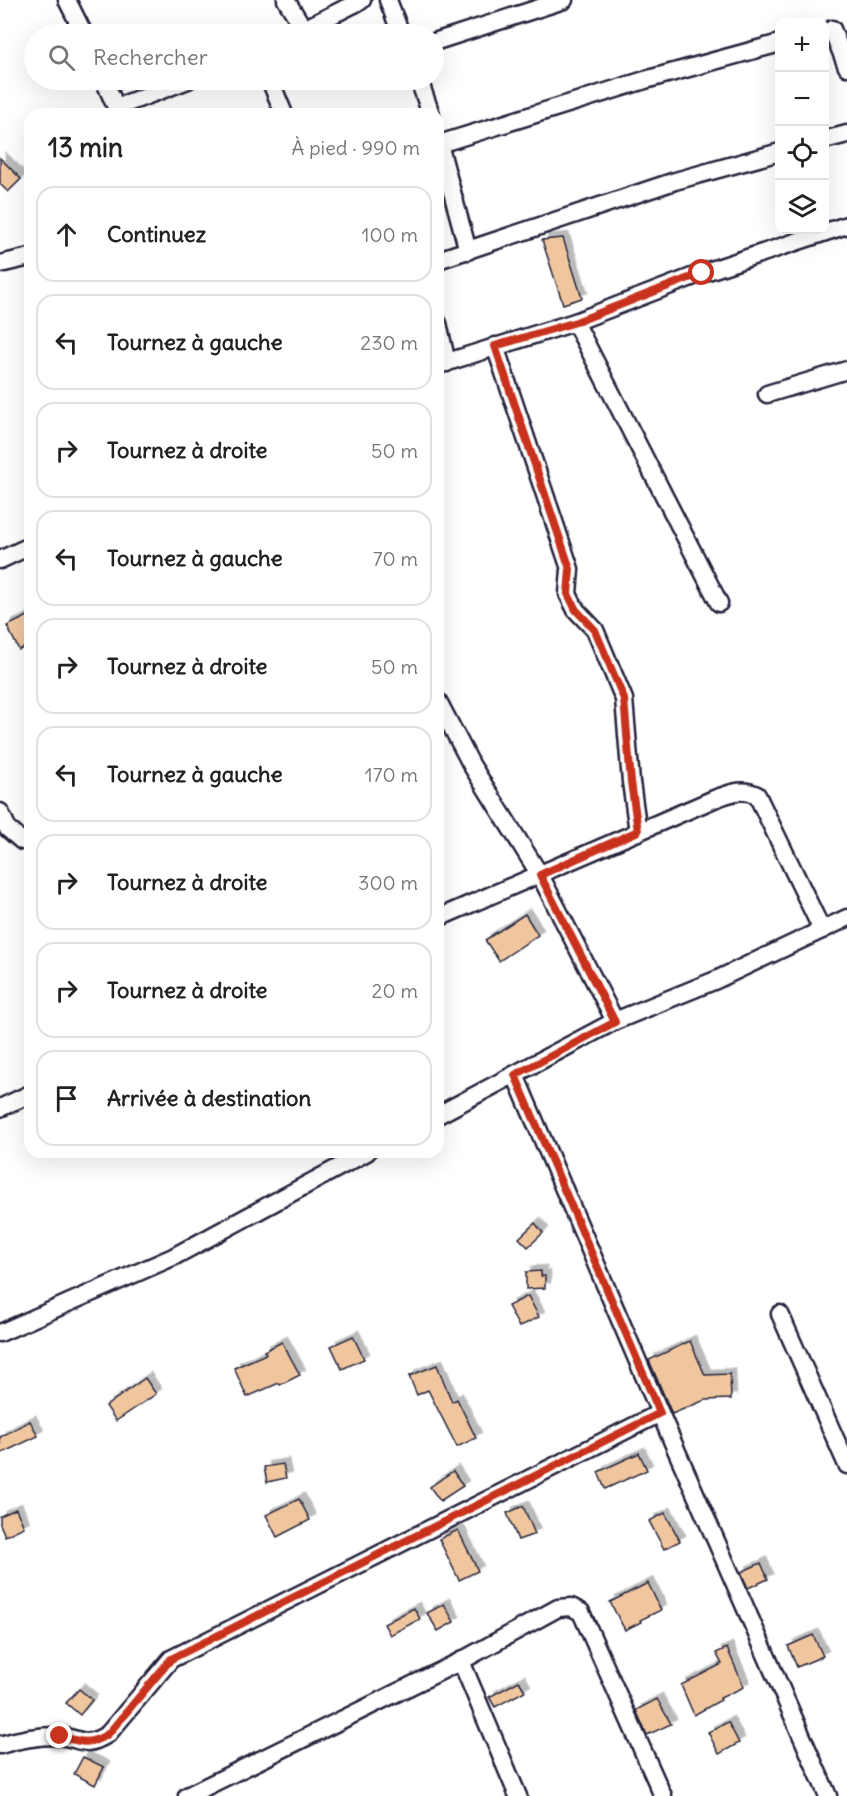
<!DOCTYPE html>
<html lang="fr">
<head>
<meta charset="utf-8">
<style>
	:root { --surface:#fff; --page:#f6f6f6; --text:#222; --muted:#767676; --line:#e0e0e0 }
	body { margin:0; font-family:Delius,sans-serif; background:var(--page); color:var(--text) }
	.controls { position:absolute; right:18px; top:18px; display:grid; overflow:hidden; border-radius:12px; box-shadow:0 6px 24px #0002 }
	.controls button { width:54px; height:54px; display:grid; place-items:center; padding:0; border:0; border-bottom:2px solid var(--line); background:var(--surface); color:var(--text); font:30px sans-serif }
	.stop { position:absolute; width:18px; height:18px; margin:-14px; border:4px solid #c8321e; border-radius:50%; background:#fff }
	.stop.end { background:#c8321e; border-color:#fff; box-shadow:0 2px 6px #0008 }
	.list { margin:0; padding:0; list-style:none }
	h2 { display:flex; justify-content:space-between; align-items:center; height:78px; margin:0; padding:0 24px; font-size:26px }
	h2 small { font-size:20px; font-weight:400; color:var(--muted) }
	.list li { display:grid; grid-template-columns:39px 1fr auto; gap:18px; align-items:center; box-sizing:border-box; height:96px; margin:0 12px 12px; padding:0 12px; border:2px solid var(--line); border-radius:18px }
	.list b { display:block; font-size:22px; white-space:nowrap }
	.list em { font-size:20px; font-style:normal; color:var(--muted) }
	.icon { flex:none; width:33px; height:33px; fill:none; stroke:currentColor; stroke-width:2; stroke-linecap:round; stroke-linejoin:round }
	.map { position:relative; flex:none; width:847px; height:1796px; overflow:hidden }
	.search { position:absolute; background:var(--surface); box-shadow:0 6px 24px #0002; left:24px; top:24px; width:420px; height:66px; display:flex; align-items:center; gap:15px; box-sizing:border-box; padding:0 21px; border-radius:33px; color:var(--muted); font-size:22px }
	.panel { position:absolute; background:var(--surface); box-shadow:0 6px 24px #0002; left:24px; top:108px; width:420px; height:1050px; border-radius:18px }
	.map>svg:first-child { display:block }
	.building { fill:#f0c69f; stroke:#22223b; stroke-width:1.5; filter:url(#shadow) }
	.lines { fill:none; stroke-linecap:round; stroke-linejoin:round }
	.street-casing { stroke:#22223b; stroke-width:21 }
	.street { stroke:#fff; stroke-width:16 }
	.route { stroke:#c8321e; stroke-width:8 }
</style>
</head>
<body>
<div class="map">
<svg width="847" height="1796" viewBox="0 0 847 1796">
	<defs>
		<filter id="shadow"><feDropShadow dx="5.5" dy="-5.5" stdDeviation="0" flood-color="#0004"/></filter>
	</defs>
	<rect width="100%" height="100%" fill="#fff"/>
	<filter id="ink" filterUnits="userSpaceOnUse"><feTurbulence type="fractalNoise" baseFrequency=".0167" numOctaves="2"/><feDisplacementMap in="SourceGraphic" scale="12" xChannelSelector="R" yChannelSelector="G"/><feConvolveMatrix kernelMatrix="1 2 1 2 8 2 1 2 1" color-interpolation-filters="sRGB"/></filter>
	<g filter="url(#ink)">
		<!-- building -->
		<g class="building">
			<path d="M0 158 21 179 8 192 0 184Z"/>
			<path d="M563 238 582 298 563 304 542 240Z"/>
			<path d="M30 615V645L19 650 7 626Z"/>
			<path d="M525 914 538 935 499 961 485 940Z"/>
			<path d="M535 1223 543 1233 528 1247 519 1238Z"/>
			<path d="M541 1271V1276H545V1288L526 1289V1272Z"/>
			<path d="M528 1296 539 1317 519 1327 508 1306Z"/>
			<path d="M353 1336 364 1359 342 1369 331 1346Z"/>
			<path d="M690 1341 705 1375 730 1374 731 1399 705 1400 672 1414 649 1360Z"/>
			<path d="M282 1342 300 1375 280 1385 279 1383 247 1397 234 1368 266 1354 264 1351Z"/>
			<path d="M437 1365 452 1402 457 1399 476 1438 457 1447 428 1390 417 1395 409 1376Z"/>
			<path d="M145 1378 156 1394 116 1421 106 1406Z"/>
			<path d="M30 1421 38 1436 0 1454V1437Z"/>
			<path d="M639 1453 647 1470 605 1489 598 1472Z"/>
			<path d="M283 1464 286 1478 267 1482 264 1467Z"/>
			<path d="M453 1471 463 1486 440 1501 430 1487Z"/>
			<path d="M299 1499 310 1520 277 1537 266 1515Z"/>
			<path d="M523 1506 535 1534 518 1540 507 1513Z"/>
			<path d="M16 1509 24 1527 5 1536 0 1524V1516Z"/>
			<path d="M665 1513 680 1541 664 1549 649 1521Z"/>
			<path d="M458 1530 478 1571 459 1580 439 1539Z"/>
			<path d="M761 1563 768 1579 748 1588 741 1572Z"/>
			<path d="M648 1583 661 1610 640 1620 641 1622 625 1630 610 1602Z"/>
			<path d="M444 1604 454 1622 438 1631 427 1613Z"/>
			<path d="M414 1608 420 1619 390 1635 384 1624Z"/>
			<path d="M813 1635 823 1656 797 1667 788 1646Z"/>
			<path d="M727 1648 744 1687 720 1698 721 1700 694 1715 681 1685 722 1664 716 1653Z"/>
			<path d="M519 1681 525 1691 495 1707 489 1697Z"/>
			<path d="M79 1689 92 1700 80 1715 66 1703Z"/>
			<path d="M657 1699 671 1724 647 1735 636 1710Z"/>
			<path d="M728 1722 739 1743 719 1754 708 1732Z"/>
			<path d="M83 1757 104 1767 95 1785 74 1774Z"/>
		</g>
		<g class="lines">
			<defs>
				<g id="street">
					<path d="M67 0 84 34"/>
					<path d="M286 0 304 29"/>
					<path d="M388 0 401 34"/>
					<path d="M832 29 847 67"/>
					<path d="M294 34 362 0"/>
					<path d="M434 42 564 0"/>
					<path d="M104 80 119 114"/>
					<path d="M270 80 284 114"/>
					<path d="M419 80 431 114"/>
					<path d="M117 107 188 80"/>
					<path d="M438 140 468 251"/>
					<path d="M824 140 847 134"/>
					<path d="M439 144 645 80 780 43"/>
					<path d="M438 260 675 181 780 152"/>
					<path d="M0 264 30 257"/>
					<path d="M575 322 719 603"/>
					<path d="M438 323 447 363"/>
					<path d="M495 346 570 569 568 594 576 610 595 630 624 699 631 782 638 832"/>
					<path d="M438 365 575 322 702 273 847 225"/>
					<path d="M767 394 847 370"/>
					<path d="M0 560 30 546"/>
					<path d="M438 701 472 766 540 875 615 1021"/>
					<path d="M0 812 8 829 22 841 30 838"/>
					<path d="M438 918 714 799C729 794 742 787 757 795L822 930"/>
					<path d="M515 1075 660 1413 828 1796"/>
					<path d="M0 1108 30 1094"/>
					<path d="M438 1115 615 1021 716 980 847 918"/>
					<path d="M780 1314 847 1465"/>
					<path d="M0 1333 173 1257 367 1152"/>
					<path d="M461 1661 518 1796"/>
					<path d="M0 1745C19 1739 37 1736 57 1736 81 1737 82 1750 108 1734L171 1659 660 1413"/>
					<path d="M187 1796 461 1661 558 1608 571 1607 581 1612 663 1796"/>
				</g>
			</defs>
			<!-- street casing -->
			<use href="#street" class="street-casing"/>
			<!-- street -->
			<use href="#street" class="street"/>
		</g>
	</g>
	<g class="lines" filter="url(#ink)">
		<!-- route -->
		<path class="route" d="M60 1736C80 1742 89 1746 108 1734L171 1659 660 1413 515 1075 615 1022 540 875 638 831 631 782 624 699 595 630 576 610 568 594 570 569 495 346 576 322 702 273"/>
	</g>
</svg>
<div class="controls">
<button>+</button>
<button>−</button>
<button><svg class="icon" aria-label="locate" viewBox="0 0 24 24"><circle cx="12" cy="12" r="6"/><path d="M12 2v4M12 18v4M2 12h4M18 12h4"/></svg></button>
<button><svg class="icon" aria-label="layers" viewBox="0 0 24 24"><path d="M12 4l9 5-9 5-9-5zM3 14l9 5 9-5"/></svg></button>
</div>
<div class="stop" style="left:702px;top:273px"></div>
<div class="stop end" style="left:60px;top:1736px"></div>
<div class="search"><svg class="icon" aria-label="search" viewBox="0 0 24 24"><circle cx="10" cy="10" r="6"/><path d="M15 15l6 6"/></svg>Rechercher</div>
<section class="panel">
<h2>13 min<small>À pied · 990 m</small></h2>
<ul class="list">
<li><svg class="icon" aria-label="ahead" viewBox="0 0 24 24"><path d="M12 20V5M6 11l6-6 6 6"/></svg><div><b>Continuez</b></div><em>100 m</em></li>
<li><svg class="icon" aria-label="left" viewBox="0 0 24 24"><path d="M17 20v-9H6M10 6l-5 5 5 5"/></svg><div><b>Tournez à gauche</b></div><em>230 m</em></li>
<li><svg class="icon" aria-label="right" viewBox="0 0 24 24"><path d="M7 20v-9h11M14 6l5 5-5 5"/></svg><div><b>Tournez à droite</b></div><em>50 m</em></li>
<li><svg class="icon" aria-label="left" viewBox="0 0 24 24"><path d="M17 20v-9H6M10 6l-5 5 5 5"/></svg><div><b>Tournez à gauche</b></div><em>70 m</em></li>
<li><svg class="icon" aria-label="right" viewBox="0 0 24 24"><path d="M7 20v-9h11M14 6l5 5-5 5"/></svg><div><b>Tournez à droite</b></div><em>50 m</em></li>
<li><svg class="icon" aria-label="left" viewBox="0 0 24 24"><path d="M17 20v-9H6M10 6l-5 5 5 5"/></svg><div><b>Tournez à gauche</b></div><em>170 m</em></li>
<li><svg class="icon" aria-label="right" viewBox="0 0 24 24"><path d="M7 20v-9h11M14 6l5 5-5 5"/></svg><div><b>Tournez à droite</b></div><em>300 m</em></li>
<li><svg class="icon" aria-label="right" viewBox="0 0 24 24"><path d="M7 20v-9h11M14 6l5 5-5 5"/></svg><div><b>Tournez à droite</b></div><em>20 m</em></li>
<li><svg class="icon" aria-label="arrive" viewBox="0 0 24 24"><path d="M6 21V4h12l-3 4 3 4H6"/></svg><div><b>Arrivée à destination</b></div></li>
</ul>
</section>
</div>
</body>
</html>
